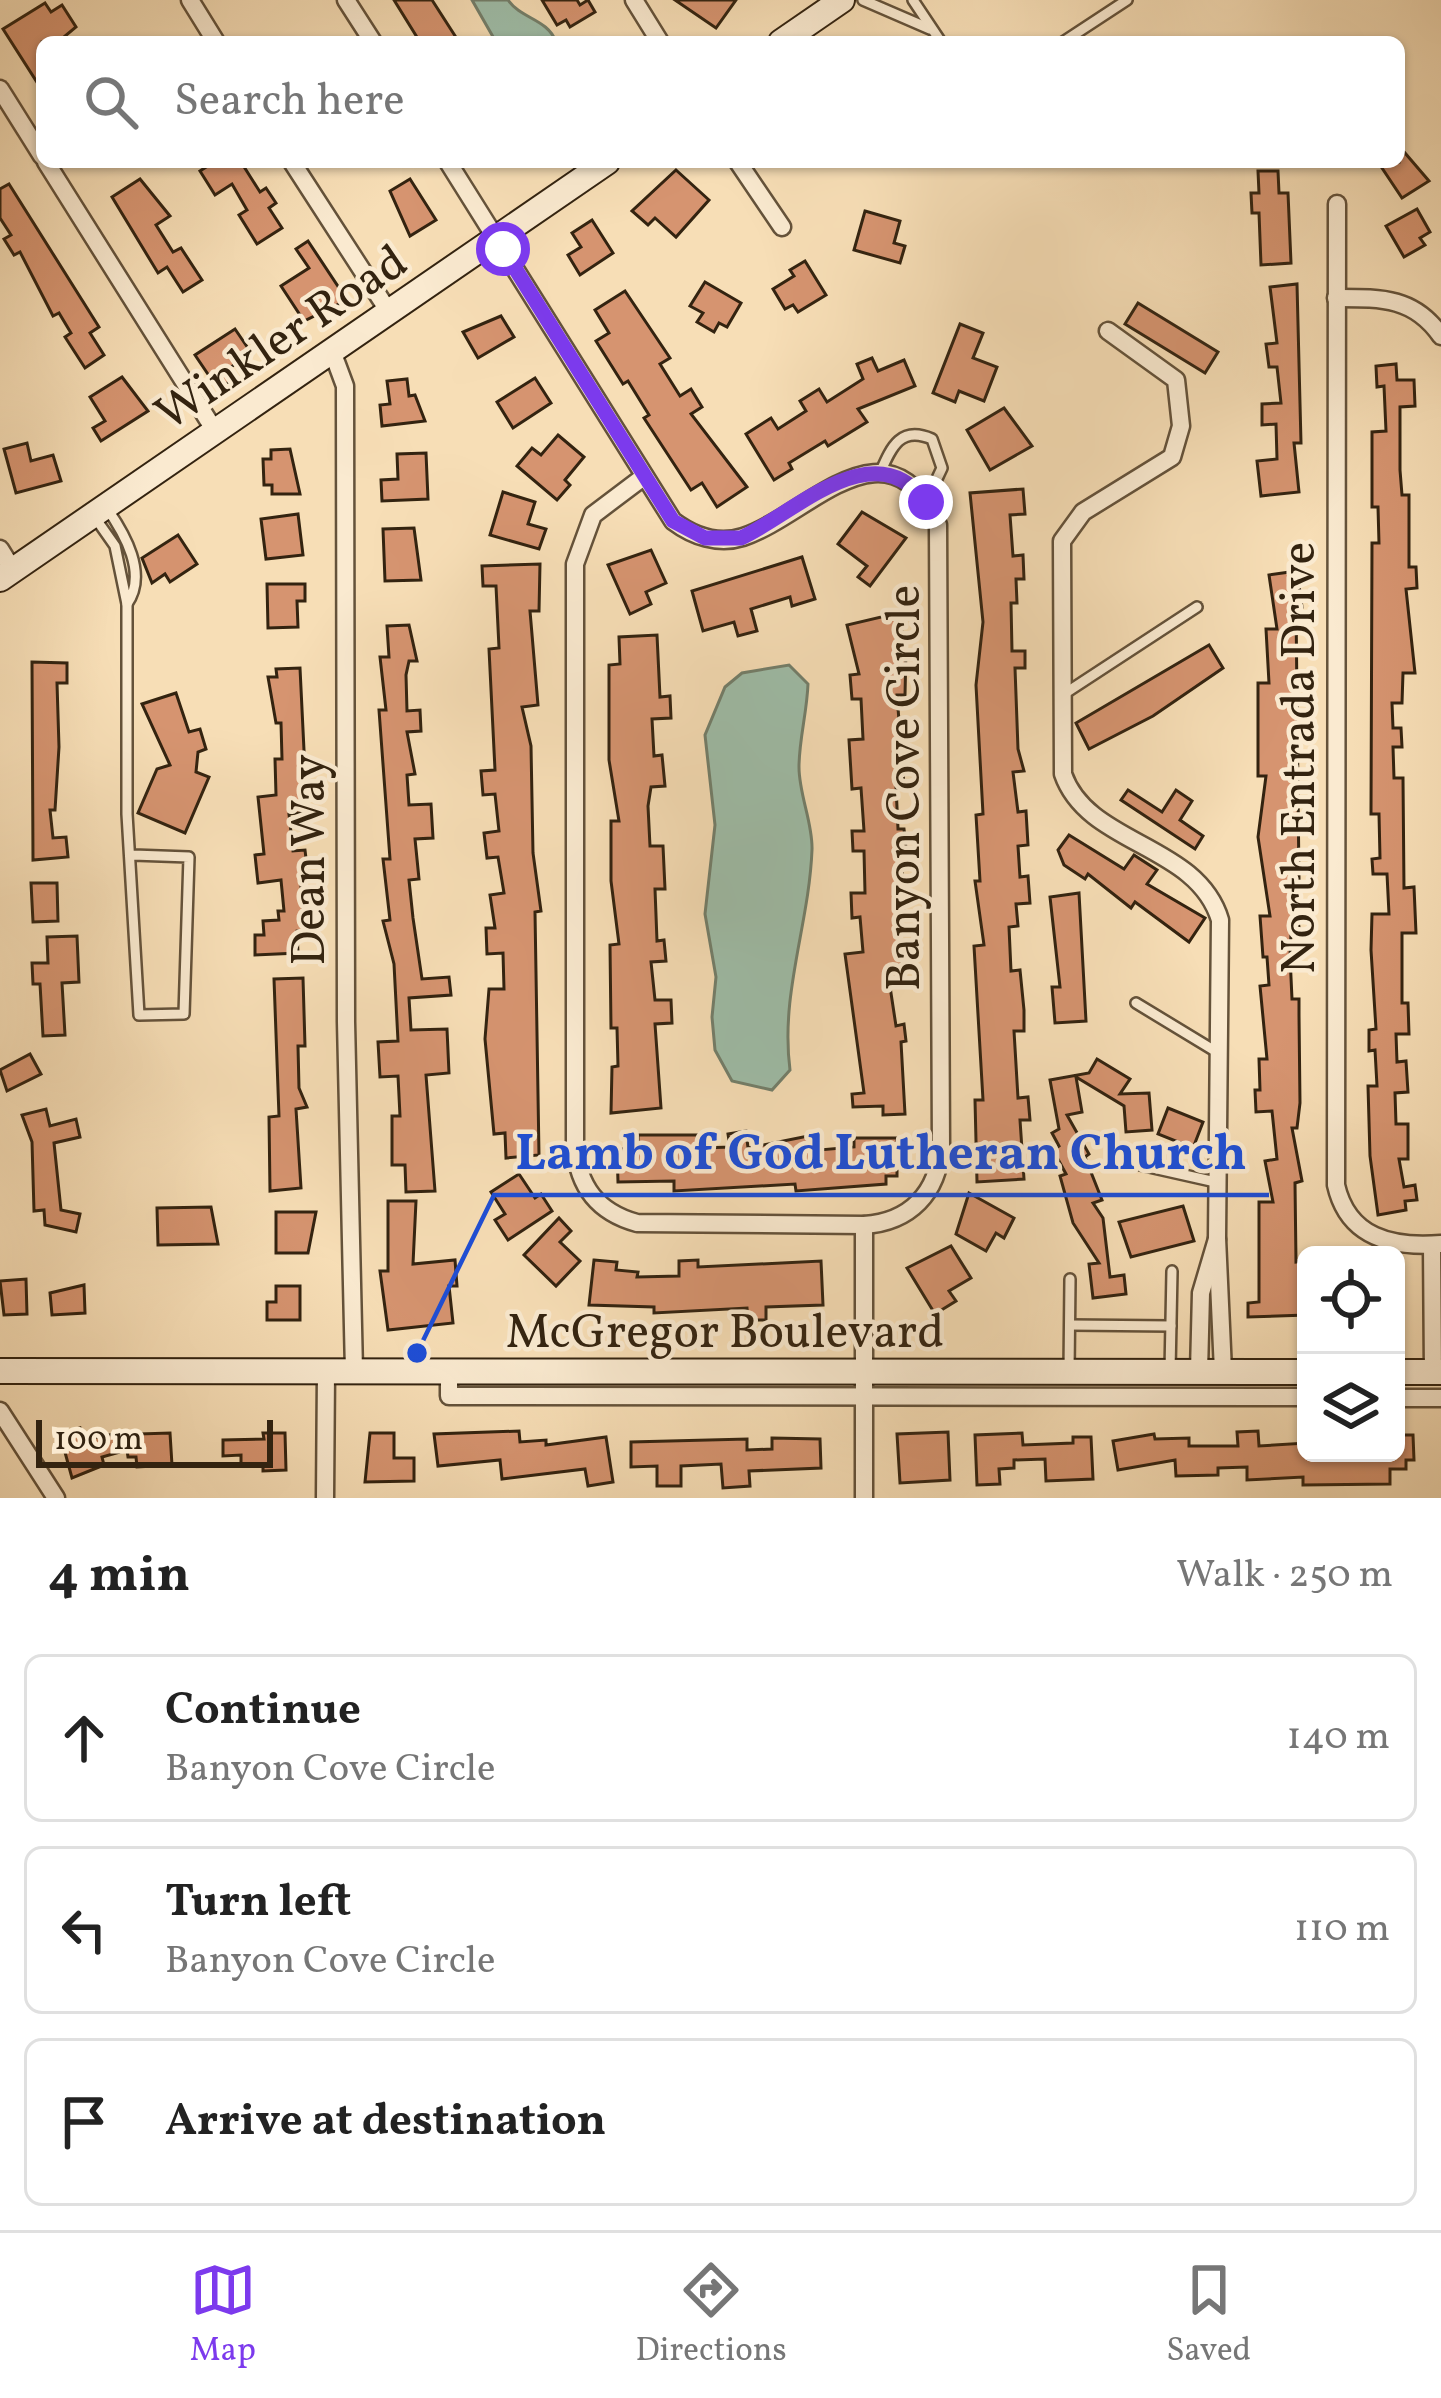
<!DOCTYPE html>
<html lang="en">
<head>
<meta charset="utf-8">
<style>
	:root { --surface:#fff; --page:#f6f6f6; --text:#222; --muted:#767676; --line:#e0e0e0; --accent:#7c3aed }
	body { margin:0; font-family:Vollkorn,serif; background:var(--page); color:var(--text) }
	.controls { position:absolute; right:36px; bottom:36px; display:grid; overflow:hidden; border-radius:18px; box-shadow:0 3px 9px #0004 }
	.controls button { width:108px; height:108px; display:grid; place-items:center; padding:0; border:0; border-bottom:3px solid var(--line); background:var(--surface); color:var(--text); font:60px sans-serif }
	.scale { position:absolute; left:36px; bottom:30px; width:237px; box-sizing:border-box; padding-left:12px; border:6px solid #332310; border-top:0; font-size:33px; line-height:42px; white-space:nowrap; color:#332310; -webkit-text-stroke:9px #faead0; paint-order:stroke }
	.stop { position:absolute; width:36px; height:36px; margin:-27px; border:9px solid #7c3aed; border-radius:50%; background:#fff }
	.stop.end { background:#7c3aed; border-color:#fff; box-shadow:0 3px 12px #0008 }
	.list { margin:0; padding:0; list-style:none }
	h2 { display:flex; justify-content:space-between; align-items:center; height:156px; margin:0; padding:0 48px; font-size:51px }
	h2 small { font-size:39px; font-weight:400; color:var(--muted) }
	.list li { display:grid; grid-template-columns:78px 1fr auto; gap:36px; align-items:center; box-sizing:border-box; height:168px; margin:0 24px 24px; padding:0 24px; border:3px solid var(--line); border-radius:18px }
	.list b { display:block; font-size:45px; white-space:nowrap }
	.list p { margin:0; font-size:39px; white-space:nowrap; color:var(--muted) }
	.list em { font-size:39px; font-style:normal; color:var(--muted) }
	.icon { flex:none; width:66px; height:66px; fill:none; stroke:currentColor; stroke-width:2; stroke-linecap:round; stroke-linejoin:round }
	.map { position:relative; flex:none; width:1441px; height:1498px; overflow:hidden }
	.search { position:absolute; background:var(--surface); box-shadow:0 3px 9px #0004; left:36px; right:36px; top:36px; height:132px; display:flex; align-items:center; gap:30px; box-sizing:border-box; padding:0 42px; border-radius:18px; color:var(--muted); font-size:45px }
	.sheet { height:732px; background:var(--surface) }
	nav { display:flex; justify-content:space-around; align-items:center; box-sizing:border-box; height:168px; border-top:3px solid var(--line); background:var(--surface); font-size:33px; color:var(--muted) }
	nav a { display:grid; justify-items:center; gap:6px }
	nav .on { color:var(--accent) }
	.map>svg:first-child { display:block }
	.water { fill:#9ebda8; stroke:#737f6b; stroke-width:3 }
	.building { fill:#d69470; stroke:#332310; stroke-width:3 }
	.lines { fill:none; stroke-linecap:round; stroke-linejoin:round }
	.lane-casing { stroke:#64523a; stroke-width:14 }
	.street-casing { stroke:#64523a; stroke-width:21 }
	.secondary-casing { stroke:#332310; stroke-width:28 }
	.lane { stroke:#faead0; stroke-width:9 }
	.street { stroke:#faead0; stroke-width:16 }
	.secondary { stroke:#faead0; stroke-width:24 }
	.route { stroke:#7c3aed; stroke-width:15 }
	.labels { text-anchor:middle; stroke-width:9; stroke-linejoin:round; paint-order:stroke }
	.street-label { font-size:48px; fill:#332310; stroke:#faead0 }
	.leader { fill:none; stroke:#1d4ed8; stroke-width:4.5 }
	.callout-dot { fill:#1d4ed8; stroke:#faead0; stroke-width:4.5 }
	.callout-label { font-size:51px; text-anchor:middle; font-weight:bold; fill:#1d4ed8; stroke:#faead0; stroke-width:9; stroke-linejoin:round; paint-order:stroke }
</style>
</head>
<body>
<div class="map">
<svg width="1441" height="1498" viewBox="0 0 1441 1498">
	<rect width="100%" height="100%" fill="#f7deb6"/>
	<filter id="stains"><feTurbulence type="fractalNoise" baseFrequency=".00167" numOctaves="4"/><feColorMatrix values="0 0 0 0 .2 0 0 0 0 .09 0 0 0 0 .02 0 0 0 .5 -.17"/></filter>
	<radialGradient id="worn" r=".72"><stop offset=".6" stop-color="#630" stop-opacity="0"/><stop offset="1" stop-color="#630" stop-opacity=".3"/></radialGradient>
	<!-- water -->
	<g class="water">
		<path d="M472 0H508C521 19 548 19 556 42H496Z"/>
		<path d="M789 665 808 684C807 712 799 740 799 767 799 795 813 823 812 850 809 925 780 994 790 1070L772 1090 732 1081 715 1050 712 1017 716 977 705 914 715 825 705 735 725 687 742 673Z"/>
	</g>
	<!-- building -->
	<g class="building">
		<path d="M394 0H432L459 42H420Z"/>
		<path d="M542 0H577L580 5 588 0 595 12 570 27 566 20 557 25Z"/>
		<path d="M675 0H736L716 28Z"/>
		<path d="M45 3 51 12 62 5 76 27 58 42H42V90L3 29Z"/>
		<path d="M1399 146 1429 181 1402 198 1378 162H1399Z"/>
		<path d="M214 162H241L260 192 266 188 276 203 269 208 282 228 257 244 239 215 247 210 232 184 215 195 200 171Z"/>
		<path d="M676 170 709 200 676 237 655 218 648 225 632 211Z"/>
		<path d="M1258 171H1278L1279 193H1288L1291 263 1261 265 1259 213H1252L1251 193H1259Z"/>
		<path d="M140 179 170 216 156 225 173 252 181 248 202 280 183 292 167 267 158 273 112 197Z"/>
		<path d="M410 179 436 220 410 236 390 191Z"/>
		<path d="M9 184 99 327 90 333 104 355 85 368 65 337 71 333 59 313 53 316 20 252 14 255 4 239 11 235 0 218V189Z"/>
		<path d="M1417 209 1430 232 1420 238 1425 245 1404 257 1386 226Z"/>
		<path d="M865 211 900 221 894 243 905 246 900 263 854 250Z"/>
		<path d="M592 220 613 253 580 275 568 255 581 247 572 233Z"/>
		<path d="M308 241 347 300 304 321 281 286 309 268 296 249Z"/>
		<path d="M805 261 826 295 798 312 793 305 785 309 773 289 794 276 790 270Z"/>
		<path d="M705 282 741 303 727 327 719 323 714 332 697 322 703 313 690 306Z"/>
		<path d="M1297 284 1301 443H1294L1299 492 1261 496 1257 461 1277 459 1276 424 1262 425V404L1281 403 1277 367H1269L1266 344 1277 343 1270 287Z"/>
		<path d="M625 291 670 358 660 364 680 396 691 389 702 407 691 414 747 487 717 507 702 483 691 490 644 418 649 415 628 381 623 384 596 341 609 333 595 310Z"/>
		<path d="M1138 303 1218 352 1205 373 1125 324Z"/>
		<path d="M501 316 514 337 478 358 463 332Z"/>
		<path d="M960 324 983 333 973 358 997 367 984 401 959 391 955 402 933 393Z"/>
		<path d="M235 329 252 354 226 370 232 380 218 389 195 355Z"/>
		<path d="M872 358 878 371 904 360 915 386 858 409 867 422 828 446 825 441 789 463 792 469 774 480 746 434 771 418 778 429 806 411 800 401 819 389 827 402 863 379 857 364Z"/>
		<path d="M1396 364 1397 380H1414L1415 406 1400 407V470L1402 495H1409V567H1416L1417 588 1406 589 1415 673H1403L1402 703H1392L1393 728H1401L1402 747H1393L1394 778H1403L1404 888 1414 887 1416 933H1402V1003H1408L1409 1034H1396L1397 1062 1406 1061 1408 1092 1395 1093 1396 1124H1408V1159H1399L1404 1187 1415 1185 1417 1200 1405 1201 1406 1210 1378 1215 1370 1156 1368 1086H1377L1375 1050 1369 1051V1030L1376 1029 1371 950 1372 914H1389L1387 874H1373L1372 859 1380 858 1379 814H1371L1372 543H1379L1378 507H1372V432L1386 431 1384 386 1377 387 1376 366Z"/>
		<path d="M122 377 148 411 101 441 93 428 105 421 90 397Z"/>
		<path d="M535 378 551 403 513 428 497 402Z"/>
		<path d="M407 379 409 396 415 395 425 421 382 426 380 405 390 404 387 381Z"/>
		<path d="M1004 408 1032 446 990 470 967 430Z"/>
		<path d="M558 435 584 457 565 480 570 485 557 500 517 466 532 448 541 455Z"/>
		<path d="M27 443 31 461 53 455 61 481 16 493 4 449Z"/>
		<path d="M290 449 300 494H272V485H264L263 459H271V450Z"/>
		<path d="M426 453 428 499 382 501 381 480 398 479 397 454Z"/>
		<path d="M1023 489 1025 514 1010 515 1013 556 1023 555 1024 579H1016L1017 603H1011L1012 651H1025V668H1015L1018 749 1024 771 1013 772 1018 812 1026 811 1028 845 1018 846 1020 877 1028 876 1030 903 1016 904 1018 926 1009 927 1011 971 1020 970 1024 1010V1031H1014L1018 1098 1028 1097 1030 1120H1020L1024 1179 977 1182 975 1100H983L974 946 984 945 975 881H980L976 815 983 814 976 685 983 622 970 493Z"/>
		<path d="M503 492 535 502 528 524 546 529 539 549 490 535Z"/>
		<path d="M862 512 906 538 870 586 858 577 867 566 838 544Z"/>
		<path d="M298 514 303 555 266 559 261 519Z"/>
		<path d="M414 528 421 580 385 581 383 529Z"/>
		<path d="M178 535 197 564 170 582 165 574 152 583 142 558Z"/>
		<path d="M651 550 666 583 646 592 651 604 630 614 608 565Z"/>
		<path d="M802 557 815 599 792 606 790 597 751 609 757 631 738 636 734 622 703 631 692 591Z"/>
		<path d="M540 564 539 611H530L538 705 522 707 531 746 533 853 541 911 535 912 539 1155 506 1158 505 1133 494 1134 485 1039 489 989H504L503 953 487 954 486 928H495L490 895 504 893 498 857 487 858 484 833 499 831 495 794 483 795 481 771 495 770 489 649 499 648 496 586H483L482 566Z"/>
		<path d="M1297 571 1302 607H1296L1299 879H1292L1300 934H1291L1290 956 1292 999H1299V1015L1300 1103 1297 1128H1292L1302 1181 1295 1183 1296 1262 1306 1261V1315L1248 1317V1303L1259 1302V1202H1273L1265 1161 1277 1159 1272 1111 1256 1112 1255 1090H1260L1259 1059H1267L1260 986 1269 985 1267 957H1263L1260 916H1270L1258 837 1266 776H1258V683H1269L1266 629H1277L1269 575Z"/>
		<path d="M267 584H305V601H297L298 627 268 628Z"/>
		<path d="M898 613 906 651 905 695H897L904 785 896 786 898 829H904L906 848H901L904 916H897L904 978 889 980 896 1026 904 1024 906 1041 901 1042 905 1114 883 1115V1106L853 1107 852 1094 864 1093 845 954 863 952 860 917 852 918 851 893H865L864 851H853L852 831H864L861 788 852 789 849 740 863 739 861 699H852L850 675 859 674 847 625Z"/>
		<path d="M409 625 417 661H409L406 675 407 711 420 710 421 731 407 732 415 774 407 775 409 805 431 804 433 838 415 839 419 879 409 880 413 918 422 979 449 977 451 995 409 998 411 1030 447 1029 449 1073 426 1075 435 1191 406 1192 405 1165H392V1116H400L398 1076 380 1077 378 1042 398 1041 394 964 383 921 390 920 383 859H390L379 710H386L380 657H389L387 626Z"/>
		<path d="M657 635 660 697 670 696 671 718 652 719 654 756 662 755 665 786 651 787 648 806 650 846H663L665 889H655L657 941 664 940 666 961 651 962 655 1000H671L672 1023 655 1024 661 1108 611 1113 612 1067 618 1066 617 1028H611L610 945 619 944 611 881V821H619L609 760V665L620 664 619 637Z"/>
		<path d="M1209 645 1223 668 1153 716 1089 749 1076 723Z"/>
		<path d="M32 662 67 663V683H57L59 747 55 810H50L53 838 66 837 68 857 33 860Z"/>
		<path d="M300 668 307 812 289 814 293 851 305 850 308 875 300 876 305 930 297 931 298 953 255 955V935H264L263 921 279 920 278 911H284L281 880 258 883 255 855 264 854 258 797 276 795 275 759H282L281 723H276L268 677H277L276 669Z"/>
		<path d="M176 693 189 732 200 729 206 749 198 752 196 772 209 777 185 833 138 813 157 769 170 765 142 704Z"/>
		<path d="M1128 790 1162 812 1176 790 1192 801 1180 820 1203 836 1195 849 1121 800Z"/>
		<path d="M1069 835 1124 869 1134 855 1157 870 1147 884 1205 918 1189 942 1135 902 1131 908 1088 874 1085 879 1064 865 1058 850Z"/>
		<path d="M31 883H57L58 921 33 922Z"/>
		<path d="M1079 893 1086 1021 1055 1023 1052 987H1060L1050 897Z"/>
		<path d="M77 936 79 982 62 983 65 1035 43 1036 40 984H33L32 963H48L47 937Z"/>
		<path d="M303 978 305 1046H298L299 1088 307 1107 296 1109 301 1188 270 1191 269 1117 279 1116 274 979Z"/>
		<path d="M30 1054 41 1074 7 1091 0 1070Z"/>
		<path d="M1097 1059 1130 1079 1120 1094 1149 1093 1152 1130 1126 1132 1124 1106 1076 1077 1082 1112 1067 1115 1089 1154 1085 1157 1102 1200 1093 1203 1103 1218 1110 1277 1124 1275 1126 1294 1093 1298 1089 1264 1099 1263 1073 1223 1060 1176 1066 1174 1053 1150 1059 1146 1052 1133 1059 1129 1050 1080 1089 1073Z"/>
		<path d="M1168 1108 1203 1122 1193 1148 1158 1134Z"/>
		<path d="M46 1109 50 1126 76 1119 80 1137 54 1143 61 1210 80 1214 76 1232 45 1225 44 1210 34 1211 32 1142 22 1115Z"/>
		<path d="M746 1131 748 1148 818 1134 820 1150 854 1147V1138H897V1176H886V1184L796 1191 795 1184 674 1191V1181L618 1182 617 1149H638V1135H701L702 1148 730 1147 728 1134Z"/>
		<path d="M519 1174 535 1198 541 1194 552 1211 508 1240 495 1220 505 1214 491 1192Z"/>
		<path d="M969 1193 1014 1218 1004 1238 996 1233 986 1251 956 1234Z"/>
		<path d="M388 1201H416L413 1264 455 1260 457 1286H449L453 1323 388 1330 380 1271H388Z"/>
		<path d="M1183 1206 1194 1241 1131 1257 1119 1222Z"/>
		<path d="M211 1207 218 1244 158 1245 157 1208Z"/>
		<path d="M276 1212H316L308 1253H276Z"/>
		<path d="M559 1218 571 1231 560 1242 580 1261 556 1286 524 1255Z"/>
		<path d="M951 1246 971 1278 949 1291 956 1301 935 1314 907 1268Z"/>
		<path d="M594 1260 617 1262 616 1270 638 1272 637 1277 679 1276V1261L698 1260V1267L821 1261 823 1305 766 1307V1320H748L747 1308 654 1313V1307L589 1305Z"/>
		<path d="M26 1279 27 1314 4 1315 0 1281Z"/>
		<path d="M84 1285 85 1313 52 1315 50 1293Z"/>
		<path d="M276 1286H300V1320H267V1302H276Z"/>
		<path d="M80 1428 83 1441 106 1435 170 1433 172 1465 137 1467 136 1457H128L127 1450 102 1457 104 1465 72 1478 60 1434Z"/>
		<path d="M519 1431 520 1442 546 1440V1445L606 1437 613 1482 588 1486 585 1469 502 1479 500 1460 438 1466 434 1434Z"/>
		<path d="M1258 1431 1259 1446 1306 1443V1453H1396V1435H1413L1414 1460H1406V1469H1390V1484L1303 1485V1477L1247 1480V1467L1218 1468V1475L1176 1476 1175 1460 1118 1470 1113 1441 1154 1434 1155 1439 1189 1438V1446H1238L1237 1432Z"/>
		<path d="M948 1432 950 1480 900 1483 897 1434Z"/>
		<path d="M263 1433H285L286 1470 263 1471V1464L241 1465V1455L223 1456V1440L264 1439Z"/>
		<path d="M370 1433H394V1458H414V1481L365 1482Z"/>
		<path d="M1022 1433 1023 1445 1073 1443V1437H1091L1093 1479 1046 1481 1045 1459 1014 1460V1468L999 1469 1000 1484 977 1485 975 1435Z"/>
		<path d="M772 1438 820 1439 821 1468 749 1471 750 1486 723 1488 721 1464 681 1466V1486H657V1466L631 1467V1442L747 1439V1450L772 1449Z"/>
	</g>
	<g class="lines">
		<defs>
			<g id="lane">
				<path d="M863 0 930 29"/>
				<path d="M913 0 941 42"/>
				<path d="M1063 42 1127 0"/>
				<path d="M880 473C891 448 900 425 932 439L942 468 926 502"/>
				<path d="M96 519 115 546 127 604C148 574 125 534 106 507"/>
				<path d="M127 604V814L139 1015 184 1014 189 857 133 855"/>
				<path d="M1061 696 1197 607"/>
				<path d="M1136 1003 1220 1054"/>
				<path d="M1131 1163 1220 1183"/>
				<path d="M1070 1325 1171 1326"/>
				<path d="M1069 1371 1070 1279"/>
				<path d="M1170 1371 1172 1271"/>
			</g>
			<g id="street">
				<path d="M190 0 216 42"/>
				<path d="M346 0 373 42"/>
				<path d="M634 0 660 42"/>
				<path d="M0 89 42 156"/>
				<path d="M46 162 215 431"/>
				<path d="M292 162 389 312"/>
				<path d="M448 162 673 521C693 536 718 545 743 537 809 515 888 412 938 525L941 1147C938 1193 910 1222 864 1225L637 1223C597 1212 578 1186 575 1146V564L593 515 642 478"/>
				<path d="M738 162 782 227"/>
				<path d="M1337 204 1336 1185C1348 1238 1392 1248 1441 1244"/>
				<path d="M1336 298C1381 298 1414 297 1441 336"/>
				<path d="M1108 331 1176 380 1181 426 1172 457 1083 512 1062 541 1063 774C1088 846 1197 843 1220 920L1217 1238 1223 1371"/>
				<path d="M332 351 345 386 346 1022 354 1371"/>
				<path d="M0 549 13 570"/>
				<path d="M1432 1245 1433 1372"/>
				<path d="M1199 1371 1201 1293 1217 1239"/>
				<path d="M449 1372V1396L1306 1397"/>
				<path d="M1396 1398H1441"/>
				<path d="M0 1411 56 1498"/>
				<path d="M325 1498 326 1372"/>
				<path d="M864 1498V1225"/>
			</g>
			<g id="secondary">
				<path d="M781 42 842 0"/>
				<path d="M0 579 607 162"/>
				<path d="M0 1371 1306 1372"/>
				<path d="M1396 1372H1441"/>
			</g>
		</defs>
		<!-- lane casing -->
		<use href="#lane" class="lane-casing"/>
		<!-- street casing -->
		<use href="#street" class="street-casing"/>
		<!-- secondary casing -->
		<use href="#secondary" class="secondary-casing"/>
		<!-- lane -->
		<use href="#lane" class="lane"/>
		<!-- street -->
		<use href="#street" class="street"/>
		<!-- secondary -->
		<use href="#secondary" class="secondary"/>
	</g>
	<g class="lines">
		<!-- route -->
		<path class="route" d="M503 249 673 521 705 538H741C795 513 874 431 926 502"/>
	</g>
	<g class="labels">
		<!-- street labels -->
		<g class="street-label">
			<text transform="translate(280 336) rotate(-34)" y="17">Winkler Road</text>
			<text transform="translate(1297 758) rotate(-90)" y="17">North Entrada Drive</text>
			<text transform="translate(902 788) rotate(-90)" y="17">Banyon Cove Circle</text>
			<text transform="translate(307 860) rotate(-90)" y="17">Dean Way</text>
			<text x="725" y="1347">McGregor Boulevard</text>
		</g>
	</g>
	<!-- callouts -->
	<path class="leader" d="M417 1353L494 1195H1269"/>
	<circle class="callout-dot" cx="417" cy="1353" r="12"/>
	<g class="callout-label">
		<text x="881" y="1169">Lamb of God Lutheran Church</text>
	</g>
	<rect width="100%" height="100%" filter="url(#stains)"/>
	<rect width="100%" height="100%" fill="url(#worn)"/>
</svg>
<div class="controls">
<button><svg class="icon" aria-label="locate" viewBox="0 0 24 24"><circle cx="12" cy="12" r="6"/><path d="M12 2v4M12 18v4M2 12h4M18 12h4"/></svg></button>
<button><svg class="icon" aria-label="layers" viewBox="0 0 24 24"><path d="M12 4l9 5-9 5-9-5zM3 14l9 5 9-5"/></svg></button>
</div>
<div class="scale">100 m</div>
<div class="stop" style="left:503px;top:249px"></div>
<div class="stop end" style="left:926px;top:502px"></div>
<div class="search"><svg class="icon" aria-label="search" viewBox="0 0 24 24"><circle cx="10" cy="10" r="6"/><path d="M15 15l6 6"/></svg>Search here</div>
</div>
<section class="sheet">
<h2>4 min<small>Walk · 250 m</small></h2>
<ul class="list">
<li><svg class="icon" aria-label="ahead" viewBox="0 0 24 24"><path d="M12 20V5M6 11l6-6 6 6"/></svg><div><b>Continue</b><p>Banyon Cove Circle</p></div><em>140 m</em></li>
<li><svg class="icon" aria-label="left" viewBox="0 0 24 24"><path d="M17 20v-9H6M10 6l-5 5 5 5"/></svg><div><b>Turn left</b><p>Banyon Cove Circle</p></div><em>110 m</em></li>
<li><svg class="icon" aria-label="arrive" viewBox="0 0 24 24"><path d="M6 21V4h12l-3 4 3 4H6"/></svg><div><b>Arrive at destination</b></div></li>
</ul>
</section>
<nav>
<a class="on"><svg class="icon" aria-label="map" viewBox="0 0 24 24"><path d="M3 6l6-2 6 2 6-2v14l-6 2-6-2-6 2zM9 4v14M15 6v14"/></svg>Map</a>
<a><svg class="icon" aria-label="directions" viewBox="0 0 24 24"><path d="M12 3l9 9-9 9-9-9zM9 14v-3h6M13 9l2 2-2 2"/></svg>Directions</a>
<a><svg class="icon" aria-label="saved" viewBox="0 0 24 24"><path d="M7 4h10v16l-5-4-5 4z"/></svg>Saved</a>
</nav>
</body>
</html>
